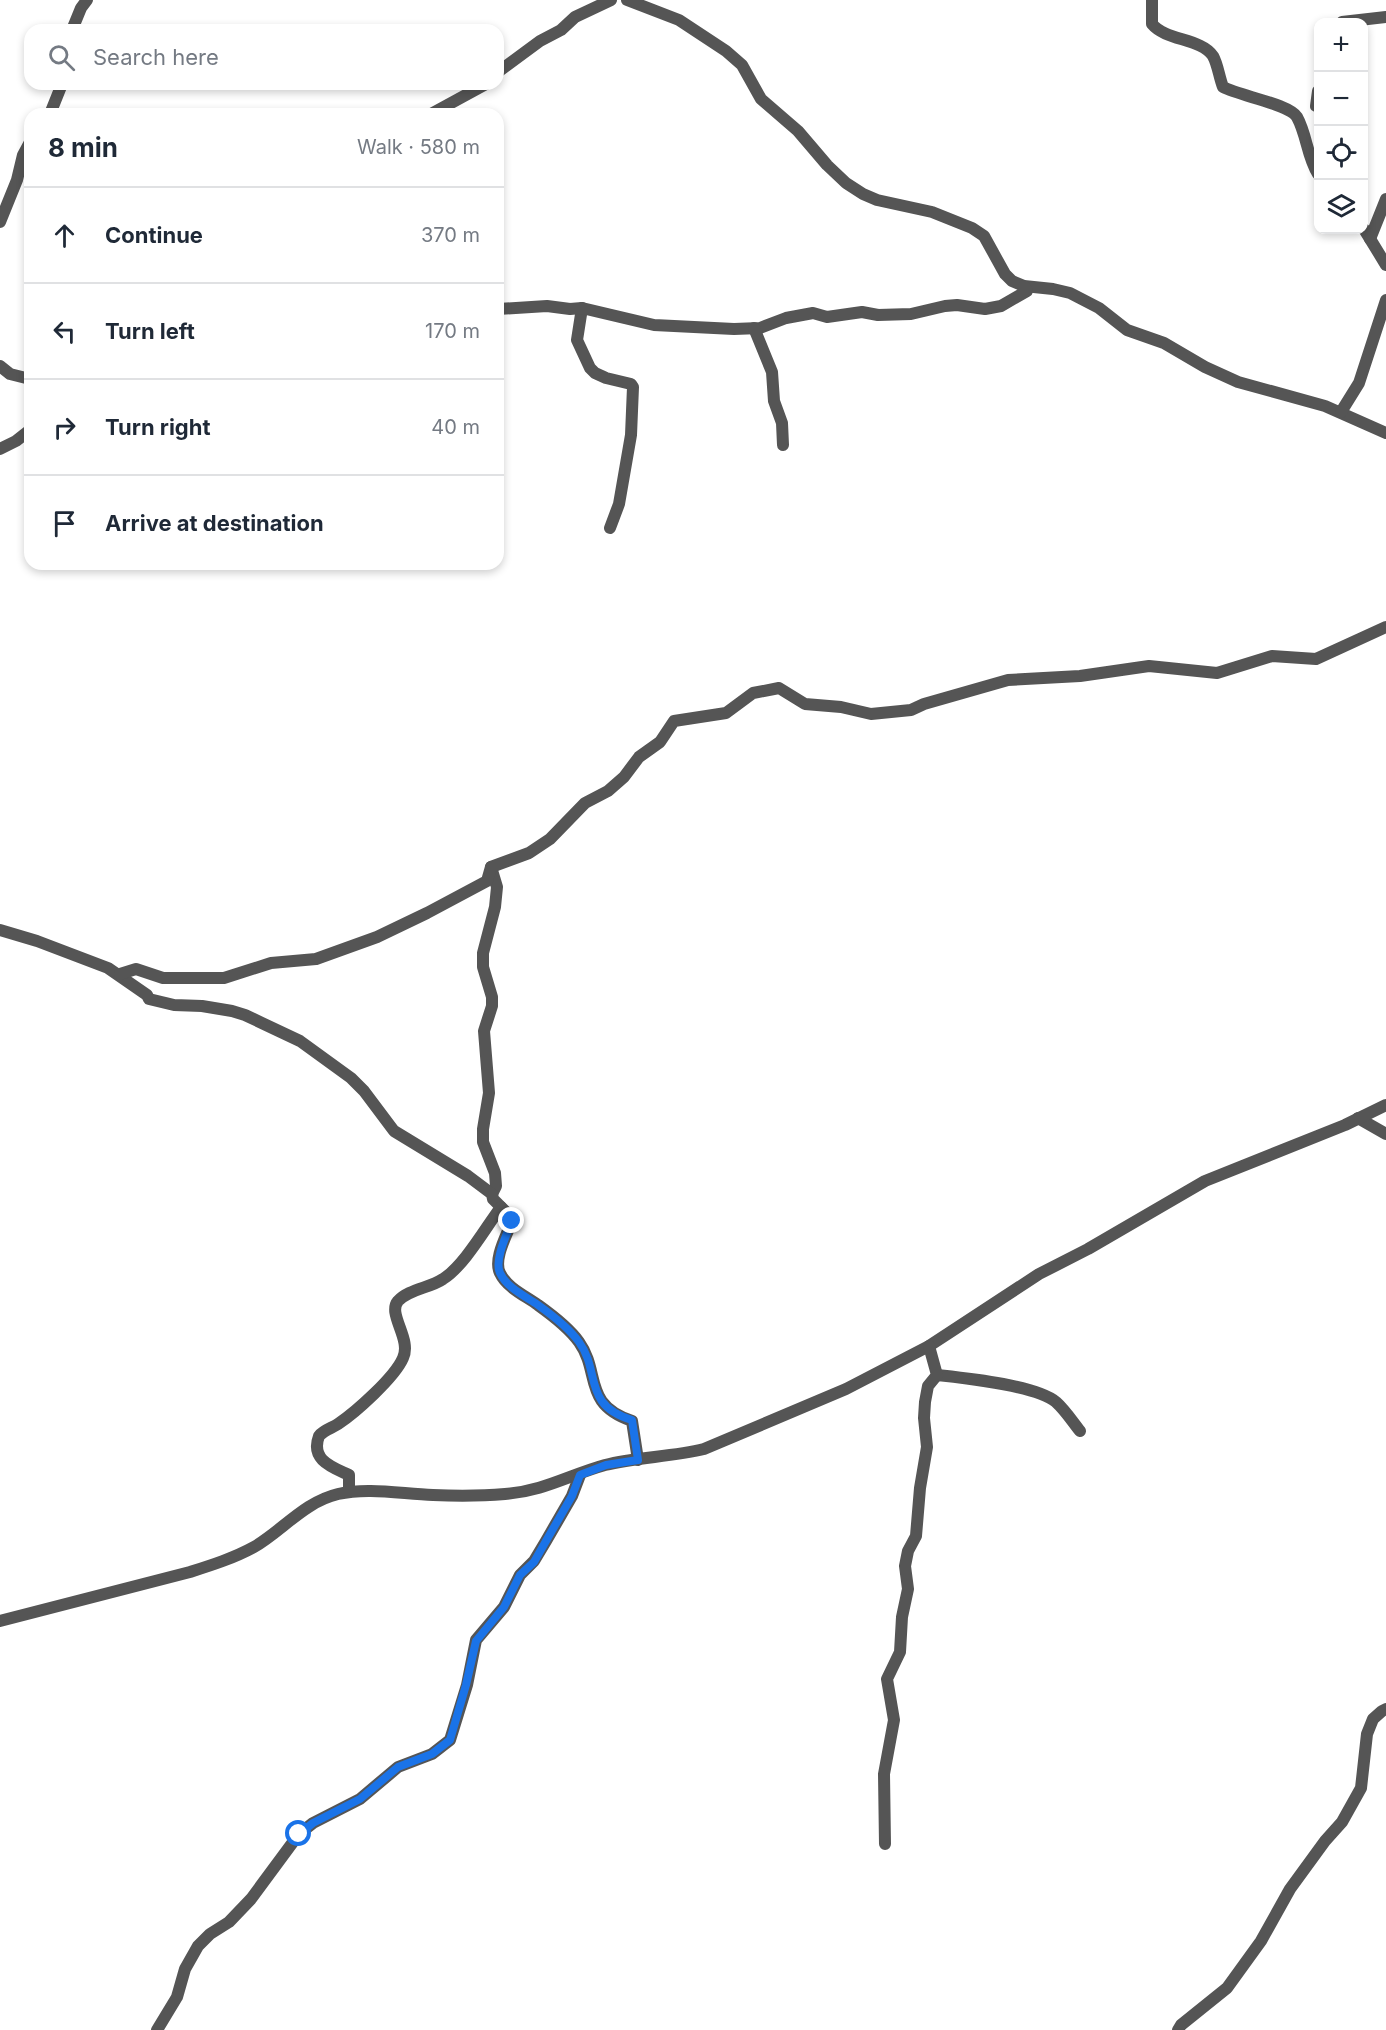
<!DOCTYPE html>
<html lang="en">
<head>
<meta charset="utf-8">
<style>
	:root { --surface:#fff; --page:#f2f2f3; --text:#1f2937; --muted:#747a83; --line:#e0e1e3 }
	body { margin:0; font-family:Inter,sans-serif; background:var(--page); color:var(--text) }
	.controls { position:absolute; right:18px; top:18px; display:grid; overflow:hidden; border-radius:12px; box-shadow:0 3px 9px #0003 }
	.controls button { width:54px; height:54px; display:grid; place-items:center; padding:0; border:0; border-bottom:2px solid var(--line); background:var(--surface); color:var(--text); font:30px sans-serif }
	.stop { position:absolute; width:18px; height:18px; margin:-14px; border:4px solid #1a73e8; border-radius:50%; background:#fff }
	.stop.end { background:#1a73e8; border-color:#fff; box-shadow:0 2px 6px #0008 }
	.list { margin:0; padding:0; list-style:none }
	h2 { display:flex; justify-content:space-between; align-items:center; height:78px; margin:0; padding:0 24px; font-size:26px }
	h2 small { font-size:20px; font-weight:400; color:var(--muted) }
	.list li { display:grid; grid-template-columns:39px 1fr auto; gap:18px; align-items:center; box-sizing:border-box; height:96px; padding:0 24px; border-top:2px solid var(--line) }
	.list b { display:block; font-size:22px; white-space:nowrap }
	.list em { font-size:20px; font-style:normal; color:var(--muted) }
	.icon { flex:none; width:33px; height:33px; fill:none; stroke:currentColor; stroke-width:2; stroke-linecap:round; stroke-linejoin:round }
	.map { position:relative; flex:none; width:1386px; height:2030px; overflow:hidden }
	.search { position:absolute; background:var(--surface); box-shadow:0 3px 9px #0003; left:24px; top:24px; width:480px; height:66px; display:flex; align-items:center; gap:15px; box-sizing:border-box; padding:0 21px; border-radius:18px; color:var(--muted); font-size:22px }
	.panel { position:absolute; background:var(--surface); box-shadow:0 3px 9px #0003; left:24px; top:108px; width:480px; height:462px; border-radius:18px }
	.map>svg:first-child { display:block }
	.lines { fill:none; stroke-linecap:round; stroke-linejoin:round }
	.minor { stroke:#555; stroke-width:12 }
	.route { stroke:#1a73e8; stroke-width:8 }
</style>
</head>
<body>
<div class="map">
<svg width="1386" height="2030" viewBox="0 0 1386 2030">
	<rect width="100%" height="100%" fill="#fff"/>
	<g class="lines">
		<!-- minor -->
		<g class="minor">
			<path d="M627 0 679 20 726 51 742 65 761 99 798 131 827 165 846 183 863 194 877 200 932 212 972 228 984 236 1005 274 1012 281 1024 286 1053 289 1070 293 1099 308 1127 330 1164 343 1205 367 1238 382 1325 406 1386 433"/>
			<path d="M1152 0V24C1166 41 1201 38 1213 56 1218 65 1219 77 1223 87 1240 96 1289 104 1297 117 1307 135 1307 157 1318 174"/>
			<path d="M1342 22 1386 17"/>
			<path d="M72 30 81 8 87 0"/>
			<path d="M498 72 540 41 561 30 575 17 611 0"/>
			<path d="M1318 91 1316 106 1318 107"/>
			<path d="M50 114 62 84"/>
			<path d="M431 114 486 84"/>
			<path d="M0 222 17 180 23 155 30 142"/>
			<path d="M1364 229 1386 265"/>
			<path d="M1370 239 1386 199"/>
			<path d="M582 308 577 340 590 368 595 373 606 378 631 384 633 387 631 435 619 504 610 528"/>
			<path d="M498 309 547 306 570 309 582 308 654 325 734 329 760 328 786 318 813 313 827 317 862 312 878 315 911 314 945 306 957 305 985 309 1001 306 1027 291 1024 286"/>
			<path d="M754 328 772 372 774 401 782 423 783 445"/>
			<path d="M0 366 10 374 30 379"/>
			<path d="M1341 412 1359 383 1386 300"/>
			<path d="M0 449 16 441 30 430"/>
			<path d="M491 867 497 887 495 907 483 953V967L492 997V1006L484 1031 489 1093 483 1129V1142L495 1173 496 1186 492 1194"/>
			<path d="M0 930 37 941 108 968 147 995 149 999 174 1005 202 1006 232 1011 245 1015 300 1041 351 1078 364 1091 394 1131 468 1176 492 1194 493 1199 510 1216 512 1221C507 1235 493 1259 500 1273 507 1288 526 1296 538 1305 552 1315 569 1328 579 1342 601 1373 582 1404 632 1421L638 1460"/>
			<path d="M120 974 136 969 163 978H224L271 963 316 959 377 937 427 913 487 881 491 867 529 853 550 839 585 803 608 791 624 777 639 757 660 742 674 721 726 713 753 693 779 688 805 704 841 707 871 714 911 710 924 704 1008 680 1080 676 1149 666 1217 673 1272 656 1316 659 1386 627"/>
			<path d="M1358 1118 1386 1134"/>
			<path d="M937 1375C964 1378 1036 1385 1056 1402 1065 1410 1072 1421 1080 1431"/>
			<path d="M349 1492V1475C332 1467 310 1460 319 1436 324 1430 332 1428 338 1424 356 1412 395 1377 403 1358 412 1339 387 1314 398 1301 409 1289 430 1288 443 1279 464 1266 486 1227 501 1207"/>
			<path d="M0 1621 190 1572C212 1565 234 1558 254 1547 282 1531 304 1502 338 1494 368 1487 402 1494 433 1495 457 1496 481 1496 505 1494 544 1491 569 1475 605 1465 637 1457 671 1457 704 1449L846 1389 929 1346 1039 1274 1088 1249 1205 1181 1345 1125 1386 1105"/>
			<path d="M885 1844 884 1774 894 1720 887 1679 900 1652 902 1617 908 1589 905 1566 908 1551 916 1536 920 1488 927 1447 924 1418 925 1402 928 1386 937 1375 929 1346"/>
			<path d="M157 2030 177 1997 185 1969 198 1946 210 1934 229 1922 251 1899 299 1834 313 1823 360 1799 398 1767 432 1754 450 1740 467 1685 476 1640 504 1607 520 1575 534 1561 546 1541 572 1496 580 1475"/>
			<path d="M1178 2030 1181 2025 1227 1988 1261 1941 1290 1889 1325 1841 1342 1822 1361 1788 1367 1734 1373 1719 1382 1711 1386 1709"/>
		</g>
	</g>
	<g class="lines">
		<!-- route -->
		<path class="route" d="M299 1834 313 1823 360 1799 398 1767 432 1754 450 1740 466 1685 476 1641 504 1607 520 1575 534 1562 546 1541 572 1496 580 1475 606 1465 638 1460 632 1420C582 1405 601 1372 579 1342 569 1328 552 1315 538 1305 525 1296 507 1288 500 1273 494 1260 507 1234 512 1221"/>
	</g>
</svg>
<div class="controls">
<button>+</button>
<button>−</button>
<button><svg class="icon" aria-label="locate" viewBox="0 0 24 24"><circle cx="12" cy="12" r="6"/><path d="M12 2v4M12 18v4M2 12h4M18 12h4"/></svg></button>
<button><svg class="icon" aria-label="layers" viewBox="0 0 24 24"><path d="M12 4l9 5-9 5-9-5zM3 14l9 5 9-5"/></svg></button>
</div>
<div class="stop" style="left:299px;top:1834px"></div>
<div class="stop end" style="left:512px;top:1221px"></div>
<div class="search"><svg class="icon" aria-label="search" viewBox="0 0 24 24"><circle cx="10" cy="10" r="6"/><path d="M15 15l6 6"/></svg>Search here</div>
<section class="panel">
<h2>8 min<small>Walk · 580 m</small></h2>
<ul class="list">
<li><svg class="icon" aria-label="ahead" viewBox="0 0 24 24"><path d="M12 20V5M6 11l6-6 6 6"/></svg><div><b>Continue</b></div><em>370 m</em></li>
<li><svg class="icon" aria-label="left" viewBox="0 0 24 24"><path d="M17 20v-9H6M10 6l-5 5 5 5"/></svg><div><b>Turn left</b></div><em>170 m</em></li>
<li><svg class="icon" aria-label="right" viewBox="0 0 24 24"><path d="M7 20v-9h11M14 6l5 5-5 5"/></svg><div><b>Turn right</b></div><em>40 m</em></li>
<li><svg class="icon" aria-label="arrive" viewBox="0 0 24 24"><path d="M6 21V4h12l-3 4 3 4H6"/></svg><div><b>Arrive at destination</b></div></li>
</ul>
</section>
</div>
</body>
</html>
